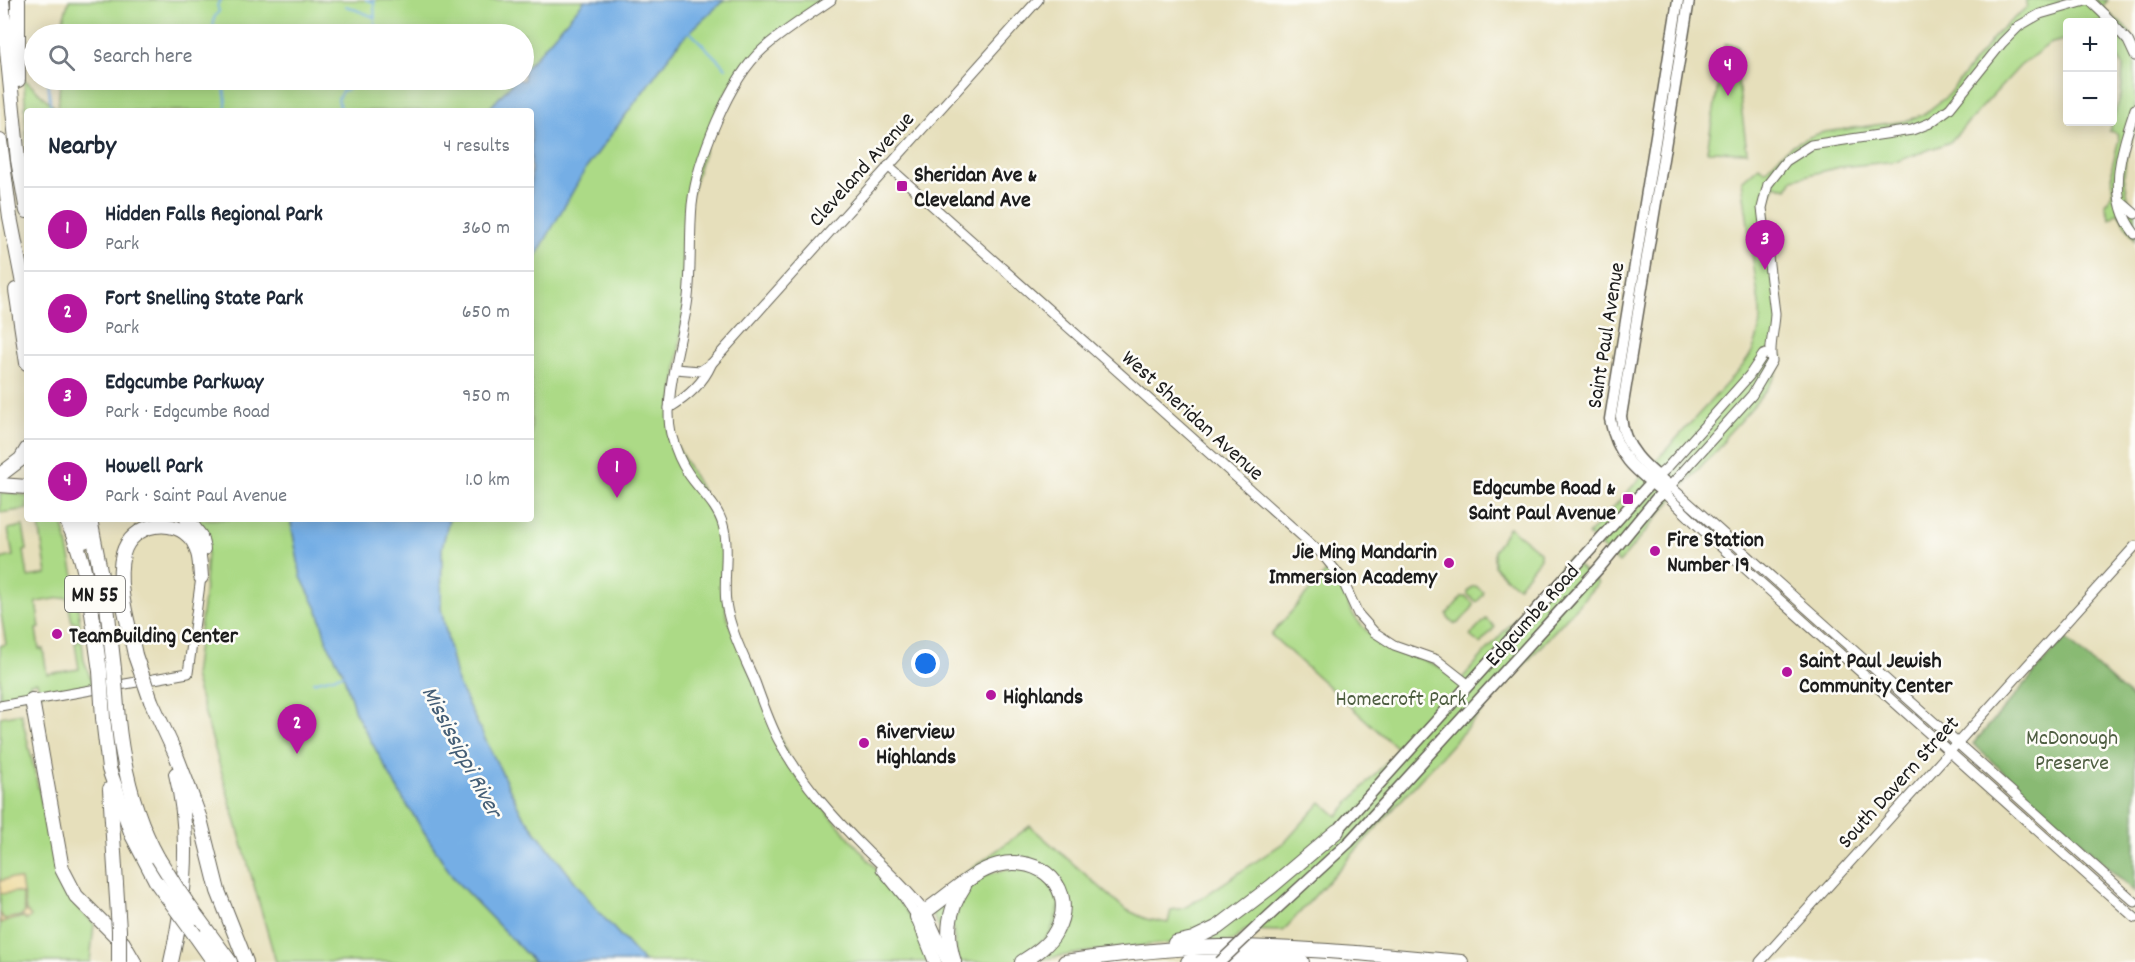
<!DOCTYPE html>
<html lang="en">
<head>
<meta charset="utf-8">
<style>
	:root { --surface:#fff; --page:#f2f2f3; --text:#1f2937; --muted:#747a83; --line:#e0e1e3; --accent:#b5179e }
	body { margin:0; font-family:Dekko,sans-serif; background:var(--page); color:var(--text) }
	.controls { position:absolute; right:18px; top:18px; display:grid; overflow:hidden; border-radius:6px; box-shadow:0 3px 15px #0003 }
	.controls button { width:54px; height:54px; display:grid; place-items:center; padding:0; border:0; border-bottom:2px solid var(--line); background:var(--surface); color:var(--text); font:30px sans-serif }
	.you { position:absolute; left:926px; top:664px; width:21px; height:21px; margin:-15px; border:4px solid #fff; border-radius:50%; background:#1a73e8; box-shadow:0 0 0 9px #1a73e833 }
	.badge { display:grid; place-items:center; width:39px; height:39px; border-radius:50%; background:var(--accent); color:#fff; font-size:20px; font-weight:700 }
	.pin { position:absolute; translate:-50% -50px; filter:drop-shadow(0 2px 3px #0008) }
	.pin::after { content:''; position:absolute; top:32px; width:21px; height:18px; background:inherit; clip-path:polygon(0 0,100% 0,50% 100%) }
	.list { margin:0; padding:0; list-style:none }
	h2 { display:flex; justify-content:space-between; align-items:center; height:78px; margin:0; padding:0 24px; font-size:26px }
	h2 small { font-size:20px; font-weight:400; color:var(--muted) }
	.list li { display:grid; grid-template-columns:39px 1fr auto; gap:18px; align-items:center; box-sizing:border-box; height:84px; padding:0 24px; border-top:2px solid var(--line) }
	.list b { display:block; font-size:22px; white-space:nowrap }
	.list p { margin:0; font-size:20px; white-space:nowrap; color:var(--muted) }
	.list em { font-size:20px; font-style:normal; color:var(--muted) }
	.icon { flex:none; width:33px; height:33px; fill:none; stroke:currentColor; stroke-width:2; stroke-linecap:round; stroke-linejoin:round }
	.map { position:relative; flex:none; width:2135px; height:962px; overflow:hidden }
	.search { position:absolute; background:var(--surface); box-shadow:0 3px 15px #0003; left:24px; top:24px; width:510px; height:66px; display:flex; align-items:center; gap:15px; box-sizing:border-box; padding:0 21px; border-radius:33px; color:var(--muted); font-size:22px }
	.panel { position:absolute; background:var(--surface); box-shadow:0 3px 15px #0003; left:24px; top:108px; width:510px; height:414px; border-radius:6px }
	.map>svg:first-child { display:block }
	.green { fill:#acda86; stroke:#647b51; stroke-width:1.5; fill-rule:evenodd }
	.forest { fill:#89ba73; stroke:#526b48; stroke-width:1.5 }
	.sand { fill:#eeda9e; stroke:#857b5d; stroke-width:1.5 }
	.water { fill:#74aee5; stroke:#486580; stroke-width:1.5 }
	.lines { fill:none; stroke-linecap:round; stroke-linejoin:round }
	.stream { stroke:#74aee5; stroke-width:2 }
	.tertiary-casing { stroke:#636054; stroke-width:11 }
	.secondary-casing { stroke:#636054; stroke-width:13 }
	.trunk-casing { stroke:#636054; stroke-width:14 }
	.motorway-casing { stroke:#636054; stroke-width:16 }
	.tertiary { stroke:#fff; stroke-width:9 }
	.secondary { stroke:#fff; stroke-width:10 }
	.trunk { stroke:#fff; stroke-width:12 }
	.motorway { stroke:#fff; stroke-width:14 }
	.secondary-bridge-casing { stroke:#636054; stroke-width:13; stroke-linecap:butt }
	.motorway-bridge-casing { stroke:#636054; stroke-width:16; stroke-linecap:butt }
	.secondary-bridge { stroke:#fff; stroke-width:10 }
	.motorway-bridge { stroke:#fff; stroke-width:14 }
	.poi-dot { fill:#b5179e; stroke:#fdfcf7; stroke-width:2 }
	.labels { text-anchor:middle; stroke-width:5; stroke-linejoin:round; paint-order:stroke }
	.shield { fill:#fdfcf7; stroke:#605f5e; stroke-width:1.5 }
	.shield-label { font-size:21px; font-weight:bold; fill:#1c1c1c }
	.street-label { font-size:22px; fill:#1c1c1c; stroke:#fdfcf7 }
	.poi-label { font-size:22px; font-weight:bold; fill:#1c1c1c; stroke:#fdfcf7; text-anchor:start }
	.park-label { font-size:22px; fill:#4e5e41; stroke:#fdfcf7 }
	.water-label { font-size:24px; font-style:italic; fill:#445e76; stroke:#fdfcf7 }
</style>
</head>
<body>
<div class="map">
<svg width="2135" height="962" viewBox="0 0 2135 962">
	<rect width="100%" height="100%" fill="#fdfcf7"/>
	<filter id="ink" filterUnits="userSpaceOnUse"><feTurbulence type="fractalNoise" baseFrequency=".0167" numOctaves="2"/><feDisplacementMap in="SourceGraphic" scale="12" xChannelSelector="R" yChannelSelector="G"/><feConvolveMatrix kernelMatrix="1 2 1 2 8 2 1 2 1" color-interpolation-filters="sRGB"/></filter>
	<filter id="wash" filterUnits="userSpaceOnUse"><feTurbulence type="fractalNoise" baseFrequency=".008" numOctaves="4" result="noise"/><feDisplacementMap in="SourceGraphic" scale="24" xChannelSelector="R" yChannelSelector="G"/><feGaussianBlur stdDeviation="1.35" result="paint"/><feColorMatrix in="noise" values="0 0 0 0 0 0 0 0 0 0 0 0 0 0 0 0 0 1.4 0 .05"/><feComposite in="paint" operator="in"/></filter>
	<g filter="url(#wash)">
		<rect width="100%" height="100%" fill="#e6dfbb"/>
		<!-- green -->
		<g class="green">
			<path d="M69 0H585L524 70V34H63V20Z"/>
			<path d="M724 0H826L741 70 727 91 713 122 689 201 683 319 669 432 718 519 724 554 726 615 797 777 879 872 915 923 929 962H644L597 910 522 814 457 682 441 609 442 548 449 519H531V265L585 170 681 40Z"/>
			<path d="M2025 0H2108L2102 7 2128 30 2135 41V128L2126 158 2124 175 2128 197 2135 210V240L2118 212 2110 219 2105 204 2113 194 2112 167 2119 139 2117 133 2109 131 2121 95 2123 66 2113 50 2112 22H2068L2067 39 2049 44 2020 66 1950 142 1898 161 1840 167 1793 179 1787 189 1775 185 1770 199 1768 215C1771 260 1786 305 1777 351L1783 356C1780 381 1742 418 1725 437 1724 447 1709 457 1702 465 1674 497 1647 530 1619 563L1588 535 1740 369C1755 352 1761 333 1760 311L1742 181 1759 166 1765 171C1783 150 1796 140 1824 132L1906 121 1924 114 1946 97 1999 31 2027 7Z"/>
			<path d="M1725 44 1737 46 1738 82 1747 152 1707 151Z"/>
			<path d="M24 79 58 110 60 80H515L487 111H27V158Z"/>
			<path d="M0 493H14L27 496V509L0 513Z"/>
			<path d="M38 519H59L63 524 75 580 84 660 93 685 40 694 37 682 30 683V694L0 699V646L6 644 0 609V559L13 556 8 529 23 526 27 550 24 551 28 577 47 574ZM67 597 72 622H76L79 642 75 643 79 669 47 674 43 649H39L36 629 40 628 36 602Z"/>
			<path d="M193 519H293L291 523 301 577 319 613 327 643 342 670 355 712 402 797 454 879 534 962H276L194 676 204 598 207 552Z"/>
			<path d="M1509 527 1540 552V558L1518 587 1506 578 1494 566V551Z"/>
			<path d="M1569 558 1598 583 1283 931 1245 930 1233 941C1165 941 1099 949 1032 961L1040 953 1064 893 1013 859 925 903 1030 826 1125 909 1146 919 1168 923 1171 910 1184 908 1203 897 1286 841 1321 802 1337 816 1398 749 1271 635 1326 572H1331C1341 582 1343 596 1350 609 1356 621 1366 631 1377 640 1396 657 1424 656 1444 670 1449 673 1453 678 1458 683Z"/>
			<path d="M1476 586 1483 592V595L1477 602 1468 595V591L1472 587Z"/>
			<path d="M1462 597H1466L1473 603V607L1459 623 1455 624 1448 618 1447 614Z"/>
			<path d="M1486 619 1495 627 1480 644 1470 636Z"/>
			<path d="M21 713 62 889 94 924 90 962H0V717Z"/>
			<path d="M1017 867 1045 876 1060 904 1050 934 1016 962H958L952 925 967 887 985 875Z"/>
			<path d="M951 896 946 932 942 933 931 913Z"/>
		</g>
		<!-- forest -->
		<path class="forest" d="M2065 638 2135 701V892L1973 744Z"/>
		<!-- sand -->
		<path class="sand" d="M10 878 21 880 26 911 31 916 27 920 23 917 0 923V913L4 919 22 916 25 912 22 894 16 892 0 894V881Z"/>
		<!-- water -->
		<g class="water">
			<path d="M585 0H724L681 40 585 170 531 265V111H487L515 80H524V70Z"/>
			<path d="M293 519H449L442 548 441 609 457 682 522 814 597 910 644 962H534L454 879 402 797 355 712 342 670 327 643 319 613 301 577 291 523Z"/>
		</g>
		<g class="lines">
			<!-- stream -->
			<g class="stream">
				<path d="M366 0 374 2"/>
				<path d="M374 0 375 26 380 34"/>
				<path d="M346 6 374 17"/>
				<path d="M688 30 726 68"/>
				<path d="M213 34 214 18 219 11 217 5 221 0"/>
				<path d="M48 80 51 111"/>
				<path d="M224 80C222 91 229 100 225 111"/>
				<path d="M347 111 340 108 338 99 342 91 347 90 354 80"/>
				<path d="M313 682 345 674"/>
			</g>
		</g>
	</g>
	<g filter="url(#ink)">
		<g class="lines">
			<defs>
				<g id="tertiary">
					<path d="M831 0C808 16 783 31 763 49 729 79 697 160 692 205 689 238 692 272 687 305 681 342 663 398 671 434 675 448 680 462 688 473 699 490 717 504 723 525 730 550 723 577 726 603 730 630 744 657 755 682 762 701 769 722 779 741 801 782 834 818 867 851 888 871 907 889 925 912"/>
					<path d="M2089 0 2040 14 2019 26 2002 43 1950 108 1930 123 1912 130 1811 145 1786 161 1768 184 1762 208 1775 313C1775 328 1768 349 1772 361L1752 395 1670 486 2135 902"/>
					<path d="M2089 0 2112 22"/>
					<path d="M2112 23 2128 41 2135 56"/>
					<path d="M2135 109C2122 149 2105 197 2135 234"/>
					<path d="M888 166 1322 554 1341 577 1358 614 1374 632 1394 645 1437 660 1469 685"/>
					<path d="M2121 202 2135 214"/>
					<path d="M675 369 700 371 712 363 1038 0"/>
					<path d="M669 408C686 398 703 383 711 365"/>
					<path d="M1658 476 1666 469 1749 376 1763 355 1769 353"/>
					<path d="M1663 492 1711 538 2135 918"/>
					<path d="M0 706 188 673 201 577"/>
					<path d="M881 869 903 896 917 917"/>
					<path d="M1760 962 2135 546"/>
				</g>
				<g id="secondary">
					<path d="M1663 492C1635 470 1617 456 1610 419L1678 0"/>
					<path d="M1337 831 1655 478"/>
					<path d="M1258 926 1349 842 1600 567 1656 499 1670 486C1646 467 1623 448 1621 416L1689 0"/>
				</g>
				<g id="trunk">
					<path d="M925 912 948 962"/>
					<path d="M917 917 935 962"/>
				</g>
				<g id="motorway">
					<path d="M2 0 18 160 27 211"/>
					<path d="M18 0V80"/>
					<path d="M0 141 10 217 27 304"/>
					<path d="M16 290 27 363"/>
					<path d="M0 475 21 459 27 449"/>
					<path d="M0 485 27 487"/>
					<path d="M66 519C90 566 92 620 100 671"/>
					<path d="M79 519 84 541"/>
					<path d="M90 519 107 606 114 669"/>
					<path d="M187 519 200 536 203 549"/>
					<path d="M135 655C129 624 115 586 123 554 131 523 175 515 193 541 200 552 200 565 201 577"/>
					<path d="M32 700 62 869 76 896 123 943 134 962"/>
					<path d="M151 701 176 755 188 786 200 819 218 891 246 962"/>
					<path d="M103 718 109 769 132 835 157 883"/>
					<path d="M118 720C123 768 134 815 158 858"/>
					<path d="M110 789 116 884"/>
					<path d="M197 917 230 962"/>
					<path d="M917 917C942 902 970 872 998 865 1040 854 1079 889 1056 931 1049 945 1035 954 1022 962"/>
					<path d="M195 935 214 962"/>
					<path d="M1175 943 1193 939 1218 927 1272 886 1337 831"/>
					<path d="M171 962C185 901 192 835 176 774"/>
					<path d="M954 962C945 934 948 910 964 886"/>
					<path d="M1065 962C1116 954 1168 948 1220 947 1300 947 1381 955 1461 962"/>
					<path d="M1188 962 1269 960 1302 962"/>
				</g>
			</defs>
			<!-- tertiary casing -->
			<use href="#tertiary" class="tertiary-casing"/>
			<!-- secondary casing -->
			<use href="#secondary" class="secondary-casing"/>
			<!-- trunk casing -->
			<use href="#trunk" class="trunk-casing"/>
			<!-- motorway casing -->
			<use href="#motorway" class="motorway-casing"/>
			<!-- tertiary -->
			<use href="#tertiary" class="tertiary"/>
			<!-- secondary -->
			<use href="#secondary" class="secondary"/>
			<!-- trunk -->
			<use href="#trunk" class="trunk"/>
			<!-- motorway -->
			<use href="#motorway" class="motorway"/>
			<defs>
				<path id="secondary-bridge" d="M1220 962 1258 926"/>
				<g id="motorway-bridge">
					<path d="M135 655 151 701"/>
					<path d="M114 669 118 720"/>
					<path d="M100 671 103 718"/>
					<path d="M158 858 178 890 197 917"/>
					<path d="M157 883 195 935"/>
					<path d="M116 884 119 930V962"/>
				</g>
			</defs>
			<!-- secondary-bridge casing -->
			<use href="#secondary-bridge" class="secondary-bridge-casing"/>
			<!-- motorway-bridge casing -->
			<use href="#motorway-bridge" class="motorway-bridge-casing"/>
			<!-- secondary-bridge -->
			<use href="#secondary-bridge" class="secondary-bridge"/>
			<!-- motorway-bridge -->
			<use href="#motorway-bridge" class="motorway-bridge"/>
		</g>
	</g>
	<!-- markers -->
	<g class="poi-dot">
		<rect x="896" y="180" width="12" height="12" rx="3"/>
		<rect x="1622" y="493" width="12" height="12" rx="3"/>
		<circle cx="1655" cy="551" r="6"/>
		<circle cx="1449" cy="563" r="6"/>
		<circle cx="57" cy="634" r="6"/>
		<circle cx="1787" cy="672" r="6"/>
		<circle cx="991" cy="695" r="6"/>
		<circle cx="864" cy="743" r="6"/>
	</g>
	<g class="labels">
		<!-- shield labels -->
		<rect class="shield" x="65" y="576" width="60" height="36" rx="4.5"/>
		<g class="shield-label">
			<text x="95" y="601">MN 55</text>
		</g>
		<!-- street labels -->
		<g class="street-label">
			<text transform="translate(860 168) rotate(-48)" y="8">Cleveland Avenue</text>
			<text transform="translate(1604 335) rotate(-81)" y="8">Saint Paul Avenue</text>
			<text transform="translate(1194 414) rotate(42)" y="8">West Sheridan Avenue</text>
			<text transform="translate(1531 614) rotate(-48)" y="8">Edgcumbe Road</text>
			<text transform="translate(1897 781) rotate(-48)" y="8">South Davern Street</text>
		</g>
		<!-- poi labels -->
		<g class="poi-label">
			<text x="914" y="181">Sheridan Ave &amp;<tspan x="914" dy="25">Cleveland Ave</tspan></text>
			<text x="1616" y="494" text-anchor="end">Edgcumbe Road &amp;<tspan x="1616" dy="25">Saint Paul Avenue</tspan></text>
			<text x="1667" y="546">Fire Station<tspan x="1667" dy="25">Number 19</tspan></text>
			<text x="1437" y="558" text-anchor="end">Jie Ming Mandarin<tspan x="1437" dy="25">Immersion Academy</tspan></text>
			<text x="69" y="642">TeamBuilding Center</text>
			<text x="1799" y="667">Saint Paul Jewish<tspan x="1799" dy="25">Community Center</tspan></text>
			<text x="1003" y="703">Highlands</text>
			<text x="876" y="738">Riverview<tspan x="876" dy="25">Highlands</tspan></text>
		</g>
		<!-- park labels -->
		<g class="park-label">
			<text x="1401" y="705">Homecroft Park</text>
			<text x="2072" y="744">McDonough<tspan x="2072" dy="25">Preserve</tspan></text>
		</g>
		<!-- water labels -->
		<g class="water-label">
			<text transform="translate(463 751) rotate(62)" y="8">Mississippi River</text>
		</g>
	</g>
</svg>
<div class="controls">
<button>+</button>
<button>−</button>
</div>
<div class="you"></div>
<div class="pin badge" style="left:617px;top:498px">1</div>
<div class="pin badge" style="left:297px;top:754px">2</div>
<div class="pin badge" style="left:1765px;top:270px">3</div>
<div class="pin badge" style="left:1728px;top:96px">4</div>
<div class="search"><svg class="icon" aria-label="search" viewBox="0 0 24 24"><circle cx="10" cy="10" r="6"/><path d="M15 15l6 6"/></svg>Search here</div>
<section class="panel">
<h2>Nearby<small>4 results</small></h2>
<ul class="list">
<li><span class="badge">1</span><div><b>Hidden Falls Regional Park</b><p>Park</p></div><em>360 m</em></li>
<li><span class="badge">2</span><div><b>Fort Snelling State Park</b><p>Park</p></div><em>650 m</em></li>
<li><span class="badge">3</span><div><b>Edgcumbe Parkway</b><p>Park · Edgcumbe Road</p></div><em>950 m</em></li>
<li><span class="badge">4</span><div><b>Howell Park</b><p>Park · Saint Paul Avenue</p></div><em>1.0 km</em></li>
</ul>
</section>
</div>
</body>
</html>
